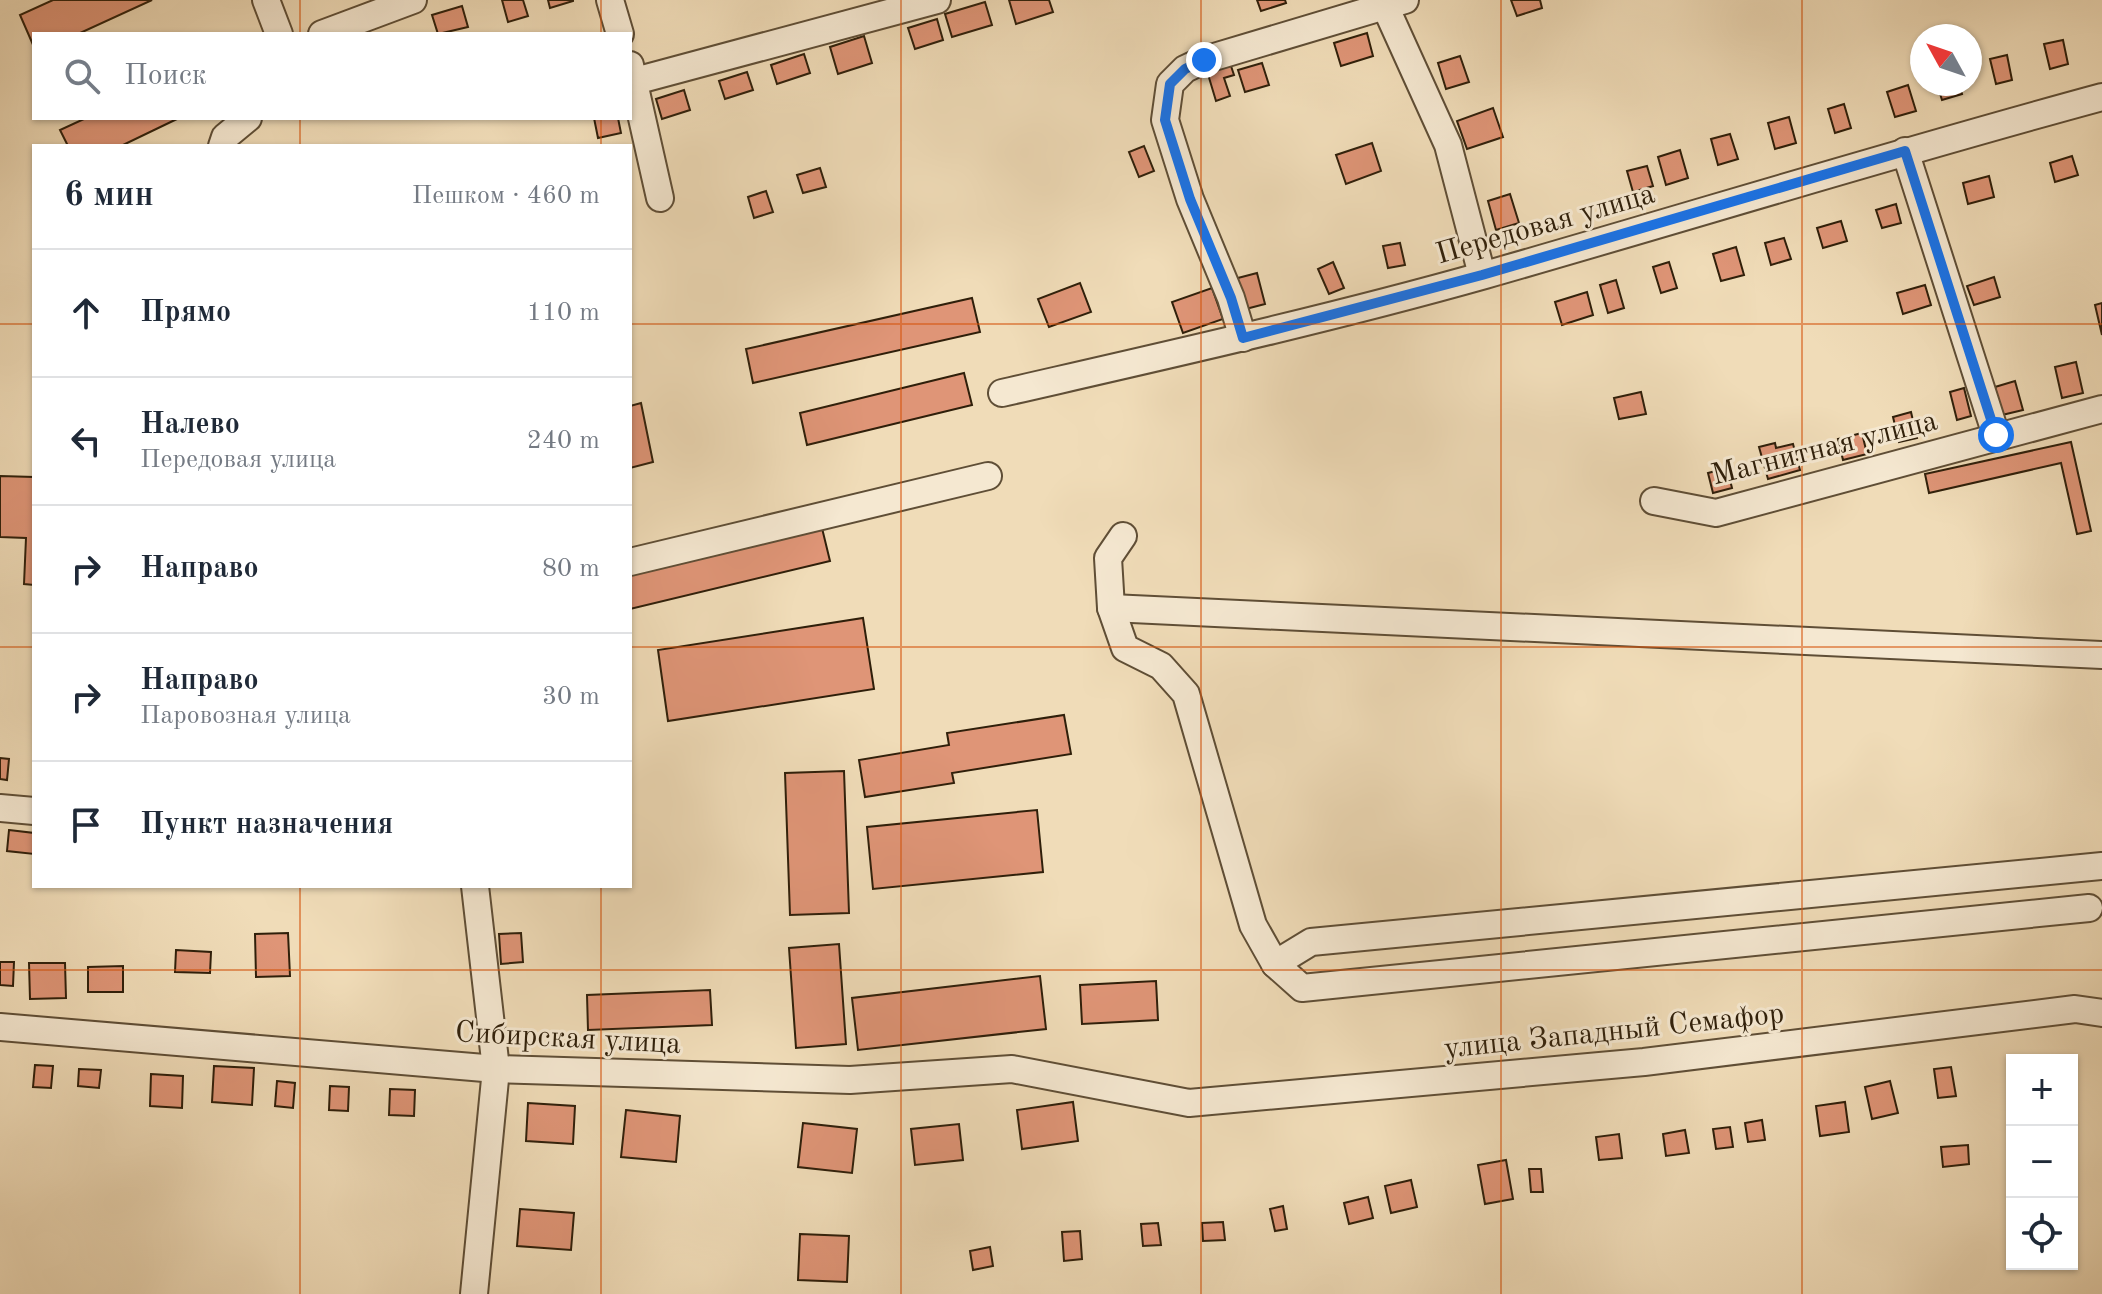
<!DOCTYPE html>
<html lang="ru">
<head>
<meta charset="utf-8">
<style>
	:root { --surface:#fff; --page:#f2f2f3; --text:#1f2937; --muted:#747a83; --line:#e0e1e3 }
	body { margin:0; font-family:"Old Standard TT",serif; background:var(--page); color:var(--text) }
	.controls { position:absolute; right:24px; bottom:24px; display:grid; overflow:hidden; border-radius:0px; box-shadow:0 2px 6px #0004 }
	.controls button { width:72px; height:72px; display:grid; place-items:center; padding:0; border:0; border-bottom:2px solid var(--line); background:var(--surface); color:var(--text); font:40px sans-serif }
	.compass { position:absolute; left:1910px; top:24px; width:72px; height:72px; border-radius:50%; background:var(--surface); box-shadow:0 2px 6px #0004; rotate:310deg }
	.stop { position:absolute; width:24px; height:24px; margin:-18px; border:6px solid #1a73e8; border-radius:50%; background:#fff }
	.stop.end { background:#1a73e8; border-color:#fff; box-shadow:0 2px 8px #0008 }
	.list { margin:0; padding:0; list-style:none }
	h2 { display:flex; justify-content:space-between; align-items:center; height:104px; margin:0; padding:0 32px; font-size:34px }
	h2 small { font-size:26px; font-weight:400; color:var(--muted) }
	.list li { display:grid; grid-template-columns:52px 1fr auto; gap:24px; align-items:center; box-sizing:border-box; height:128px; padding:0 32px; border-top:2px solid var(--line) }
	.list b { display:block; font-size:30px; white-space:nowrap }
	.list p { margin:0; font-size:26px; white-space:nowrap; color:var(--muted) }
	.list em { font-size:26px; font-style:normal; color:var(--muted) }
	.icon { flex:none; width:44px; height:44px; fill:none; stroke:currentColor; stroke-width:2; stroke-linecap:round; stroke-linejoin:round }
	.map { position:relative; flex:none; width:2102px; height:1294px; overflow:hidden }
	.search { position:absolute; background:var(--surface); box-shadow:0 2px 6px #0004; left:32px; top:32px; width:600px; height:88px; display:flex; align-items:center; gap:20px; box-sizing:border-box; padding:0 28px; border-radius:0px; color:var(--muted); font-size:30px }
	.panel { position:absolute; background:var(--surface); box-shadow:0 2px 6px #0004; left:32px; top:144px; width:600px; height:744px; border-radius:0px }
	.map>svg:first-child { display:block }
	.building { fill:#df9577; stroke:#2f1f0a; stroke-width:2 }
	.lines { fill:none; stroke-linecap:round; stroke-linejoin:round }
	.minor-casing { stroke:#5f4e36; stroke-width:30 }
	.minor { stroke:#f5e8d1; stroke-width:26 }
	.route { stroke:#1a73e8; stroke-width:10 }
	.grid { fill:none; stroke:#d6530c; stroke-width:2; stroke-opacity:0.55 }
	.labels { text-anchor:middle; stroke-width:6; stroke-linejoin:round; paint-order:stroke }
	.street-label { font-size:30px; fill:#2f1f0a; stroke:#f5e8d1 }
</style>
</head>
<body>
<div class="map">
<svg width="2102" height="1294" viewBox="0 0 2102 1294">
	<rect width="100%" height="100%" fill="#f0dcb8"/>
	<filter id="stains"><feTurbulence type="fractalNoise" baseFrequency=".0025" numOctaves="4"/><feColorMatrix values="0 0 0 0 .2 0 0 0 0 .09 0 0 0 0 .02 0 0 0 .5 -.17"/></filter>
	<radialGradient id="worn" r=".72"><stop offset=".6" stop-color="#630" stop-opacity="0"/><stop offset="1" stop-color="#630" stop-opacity=".3"/></radialGradient>
	<!-- building -->
	<g class="building">
		<path d="M53 0H152L78 34H34V47L20 15Z"/>
		<path d="M502 0H523L528 16 508 22Z"/>
		<path d="M548 0H573V1L550 8Z"/>
		<path d="M1009 0H1049L1053 12 1016 24Z"/>
		<path d="M1257 0H1285L1286 3 1261 11Z"/>
		<path d="M1511 0H1540L1542 8 1517 16Z"/>
		<path d="M985 2 992 25 952 37 945 14Z"/>
		<path d="M462 6 468 27 438 34 432 15Z"/>
		<path d="M937 19 943 40 915 49 908 28Z"/>
		<path d="M1367 33 1373 56 1341 66 1334 43Z"/>
		<path d="M864 36 872 63 838 74 830 47Z"/>
		<path d="M2063 40 2068 64 2050 69 2044 44Z"/>
		<path d="M804 54 810 73 777 84 771 65Z"/>
		<path d="M2007 55 2012 80 1996 84 1990 59Z"/>
		<path d="M1460 56 1469 82 1446 89 1438 63Z"/>
		<path d="M1230 63 1234 75 1224 78 1230 96 1216 101 1207 71Z"/>
		<path d="M1262 63 1269 85 1245 92 1238 70Z"/>
		<path d="M747 72 753 90 725 99 719 81Z"/>
		<path d="M1937 84H1959L1962 94 1942 100Z"/>
		<path d="M1908 85 1916 111 1895 117 1887 92Z"/>
		<path d="M684 90 690 110 662 119 656 99Z"/>
		<path d="M1844 104 1851 128 1835 133 1828 109Z"/>
		<path d="M1493 108 1503 137 1467 149 1457 121Z"/>
		<path d="M1789 117 1796 143 1775 149 1768 123Z"/>
		<path d="M86 118H179L121 146H68L60 130Z"/>
		<path d="M594 118H618L621 133 598 138Z"/>
		<path d="M1730 134 1738 159 1718 165 1711 139Z"/>
		<path d="M1372 143 1381 171 1346 184 1336 155Z"/>
		<path d="M1144 146 1154 171 1139 177 1129 152Z"/>
		<path d="M1680 150 1688 178 1666 185 1658 157Z"/>
		<path d="M2072 156 2078 175 2055 182 2050 163Z"/>
		<path d="M1647 166 1653 186 1633 192 1627 171Z"/>
		<path d="M820 168 826 187 803 193 797 175Z"/>
		<path d="M1989 176 1994 197 1968 204 1963 183Z"/>
		<path d="M766 191 773 212 754 218 748 197Z"/>
		<path d="M1510 194 1519 223 1496 230 1488 201Z"/>
		<path d="M1896 204 1901 223 1882 228 1876 210Z"/>
		<path d="M1841 221 1847 241 1823 248 1817 228Z"/>
		<path d="M1784 238 1791 259 1771 265 1765 243Z"/>
		<path d="M1400 243 1405 265 1388 268 1383 246Z"/>
		<path d="M1736 247 1744 275 1721 281 1713 254Z"/>
		<path d="M1333 262 1344 288 1329 294 1318 269Z"/>
		<path d="M1669 262 1677 288 1661 293 1653 267Z"/>
		<path d="M1257 273 1265 304 1242 310 1234 279Z"/>
		<path d="M1994 277 2000 297 1974 305 1967 286Z"/>
		<path d="M1616 280 1624 308 1608 313 1600 285Z"/>
		<path d="M1080 283 1091 312 1049 327 1038 299Z"/>
		<path d="M1925 285 1931 305 1903 314 1897 293Z"/>
		<path d="M1212 288 1223 319 1183 333 1172 302Z"/>
		<path d="M1587 292 1593 315 1562 325 1555 302Z"/>
		<path d="M972 298 980 332 753 383 746 349Z"/>
		<path d="M2102 303V335L2095 305Z"/>
		<path d="M2076 362 2083 393 2062 398 2055 367Z"/>
		<path d="M964 373 972 405 807 445 800 413Z"/>
		<path d="M2015 381 2023 410 2002 415 1995 387Z"/>
		<path d="M1964 388 1971 416 1957 420 1950 392Z"/>
		<path d="M1641 392 1646 414 1619 419 1614 398Z"/>
		<path d="M641 403 653 462 630 468V406Z"/>
		<path d="M1911 412 1917 438 1899 442 1893 417Z"/>
		<path d="M1862 433 1867 454 1843 460 1838 439Z"/>
		<path d="M2071 442 2091 531 2077 534 2061 463 1929 493 1925 474Z"/>
		<path d="M1775 443 1776 448 1793 444 1800 470 1768 479 1759 447Z"/>
		<path d="M1727 468 1732 488 1713 493 1708 473Z"/>
		<path d="M0 476 34 477V585L24 584 26 538 0 537Z"/>
		<path d="M821 524 830 561 630 609V570Z"/>
		<path d="M863 618 874 689 668 721 658 650Z"/>
		<path d="M1064 715 1071 754 952 773 954 783 865 797 859 760 949 745 947 733Z"/>
		<path d="M0 758 9 759 7 780 0 779Z"/>
		<path d="M844 771 849 913 790 915 785 773Z"/>
		<path d="M1037 810 1043 872 873 889 867 827Z"/>
		<path d="M9 830 34 833V854L7 851Z"/>
		<path d="M288 933 290 976 256 977 255 934Z"/>
		<path d="M521 933 523 962 501 964 499 934Z"/>
		<path d="M839 944 846 1044 796 1048 789 948Z"/>
		<path d="M176 950 211 952 210 973 175 972Z"/>
		<path d="M0 962H14L13 986 0 985Z"/>
		<path d="M29 963H65L66 998 30 999Z"/>
		<path d="M123 966V992H88V967Z"/>
		<path d="M1040 976 1046 1029 858 1050 852 998Z"/>
		<path d="M1156 981 1158 1020 1082 1024 1080 985Z"/>
		<path d="M710 990 712 1025 588 1030 587 995Z"/>
		<path d="M35 1065 53 1066 51 1088 33 1087Z"/>
		<path d="M214 1066 254 1068 252 1105 212 1102Z"/>
		<path d="M1951 1067 1956 1096 1938 1098 1934 1069Z"/>
		<path d="M79 1069 101 1070 99 1088 78 1086Z"/>
		<path d="M151 1074 183 1076 182 1108 150 1106Z"/>
		<path d="M277 1081 295 1083 293 1108 275 1106Z"/>
		<path d="M1890 1081 1898 1113 1872 1119 1865 1087Z"/>
		<path d="M330 1086 349 1087 348 1111 329 1110Z"/>
		<path d="M390 1089 415 1090 414 1116 389 1115Z"/>
		<path d="M1073 1102 1078 1141 1022 1149 1017 1110Z"/>
		<path d="M1845 1102 1849 1132 1820 1136 1816 1106Z"/>
		<path d="M528 1103 575 1106 573 1144 526 1141Z"/>
		<path d="M626 1110 680 1116 676 1162 621 1157Z"/>
		<path d="M1762 1120 1765 1140 1748 1142 1745 1123Z"/>
		<path d="M803 1123 857 1129 852 1173 798 1167Z"/>
		<path d="M959 1124 963 1160 915 1165 911 1129Z"/>
		<path d="M1730 1127 1733 1147 1716 1149 1713 1129Z"/>
		<path d="M1685 1130 1689 1153 1666 1156 1663 1134Z"/>
		<path d="M1619 1134 1622 1158 1599 1160 1596 1137Z"/>
		<path d="M1968 1145 1969 1164 1943 1167 1941 1147Z"/>
		<path d="M1506 1160 1513 1199 1485 1204 1478 1165Z"/>
		<path d="M1529 1169H1541L1543 1192H1531Z"/>
		<path d="M1411 1180 1417 1207 1391 1213 1385 1186Z"/>
		<path d="M1368 1197 1373 1218 1349 1224 1344 1203Z"/>
		<path d="M1283 1206 1287 1229 1275 1231 1270 1209Z"/>
		<path d="M520 1209 574 1213 571 1250 517 1246Z"/>
		<path d="M1223 1222 1225 1240 1203 1241 1202 1223Z"/>
		<path d="M1158 1223 1161 1245 1143 1246 1141 1224Z"/>
		<path d="M1080 1231 1082 1259 1064 1261 1062 1232Z"/>
		<path d="M800 1234 849 1236 847 1282 798 1280Z"/>
		<path d="M990 1247 993 1266 973 1270 970 1251Z"/>
	</g>
	<g class="lines">
		<defs>
			<g id="minor">
				<path d="M266 0 279 34"/>
				<path d="M610 0 620 34"/>
				<path d="M1385 6 1448 145 1482 275"/>
				<path d="M322 34 413 0"/>
				<path d="M630 65 660 198"/>
				<path d="M635 81 937 0"/>
				<path d="M222 146 225 137 248 118"/>
				<path d="M1905 151 1996 435"/>
				<path d="M1243 338 1231 298 1190 199 1165 120 1170 84 1185 69 1204 60 1405 0"/>
				<path d="M1002 393C1163 356 1325 320 1485 275 1691 216 1895 153 2102 97"/>
				<path d="M1654 501 1716 513 2102 409"/>
				<path d="M1123 536 1108 558 1111 608 1125 648 1161 666 1186 694 1253 925 1275 964 1302 988 2089 908"/>
				<path d="M630 562 988 476"/>
				<path d="M1111 608 2102 655"/>
				<path d="M0 808 34 811"/>
				<path d="M1275 964 1311 942 2102 866"/>
				<path d="M0 1027 496 1069 850 1080 1012 1069 1189 1103 1644 1062 2075 1009 2102 1013"/>
				<path d="M474 1294 496 1069 475 886"/>
			</g>
		</defs>
		<!-- minor casing -->
		<use href="#minor" class="minor-casing"/>
		<!-- minor -->
		<use href="#minor" class="minor"/>
	</g>
	<g class="lines">
		<!-- route -->
		<path class="route" d="M1204 60 1185 69 1170 84 1165 120 1190 199 1231 298 1243 338 1482 275 1905 151 1996 435"/>
	</g>
	<!-- grid -->
	<path class="grid" d="M300 0V34M601 0V34M901 0V1294M1201 0V1294M1501 0V1294M1802 0V1294M300 118V146M601 118V146M0 324H34M630 324H2102M0 647H34M630 647H2102M300 886V1294M601 886V1294M0 970H2102"/>
	<g class="labels">
		<!-- street labels -->
		<g class="street-label">
			<text transform="translate(1545 223) rotate(-16)" y="10">Передовая улица</text>
			<text transform="translate(1824 447) rotate(-14)" y="10">Магнитная улица</text>
			<text transform="translate(1614 1030) rotate(-6)" y="10">улица Западный Семафор</text>
			<text transform="translate(568 1037) rotate(3)" y="10">Сибирская улица</text>
		</g>
	</g>
	<rect width="100%" height="100%" filter="url(#stains)"/>
	<rect width="100%" height="100%" fill="url(#worn)"/>
</svg>
<div class="controls">
<button>+</button>
<button>−</button>
<button><svg class="icon" aria-label="locate" viewBox="0 0 24 24"><circle cx="12" cy="12" r="6"/><path d="M12 2v4M12 18v4M2 12h4M18 12h4"/></svg></button>
</div>
<svg class="compass" viewBox="-18 -18 36 36"><path d="M0-13l5 13h-10z" fill="#e53935"/><path d="M0 13l5-13h-10z" fill="#747a83"/></svg>
<div class="stop" style="left:1996px;top:435px"></div>
<div class="stop end" style="left:1204px;top:60px"></div>
<div class="search"><svg class="icon" aria-label="search" viewBox="0 0 24 24"><circle cx="10" cy="10" r="6"/><path d="M15 15l6 6"/></svg>Поиск</div>
<section class="panel">
<h2>6 мин<small>Пешком · 460 m</small></h2>
<ul class="list">
<li><svg class="icon" aria-label="ahead" viewBox="0 0 24 24"><path d="M12 20V5M6 11l6-6 6 6"/></svg><div><b>Прямо</b></div><em>110 m</em></li>
<li><svg class="icon" aria-label="left" viewBox="0 0 24 24"><path d="M17 20v-9H6M10 6l-5 5 5 5"/></svg><div><b>Налево</b><p>Передовая улица</p></div><em>240 m</em></li>
<li><svg class="icon" aria-label="right" viewBox="0 0 24 24"><path d="M7 20v-9h11M14 6l5 5-5 5"/></svg><div><b>Направо</b></div><em>80 m</em></li>
<li><svg class="icon" aria-label="right" viewBox="0 0 24 24"><path d="M7 20v-9h11M14 6l5 5-5 5"/></svg><div><b>Направо</b><p>Паровозная улица</p></div><em>30 m</em></li>
<li><svg class="icon" aria-label="arrive" viewBox="0 0 24 24"><path d="M6 21V4h12l-3 4 3 4H6"/></svg><div><b>Пункт назначения</b></div></li>
</ul>
</section>
</div>
</body>
</html>
